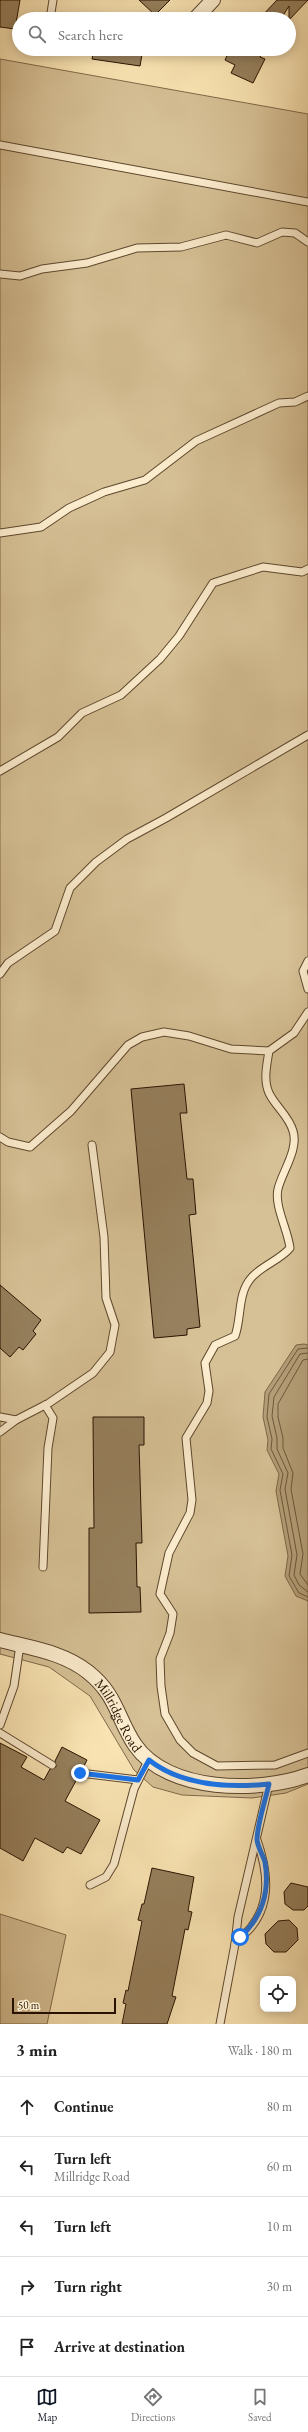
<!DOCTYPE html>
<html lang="en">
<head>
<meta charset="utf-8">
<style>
	:root { --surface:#fff; --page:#f2f2f2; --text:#222; --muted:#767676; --line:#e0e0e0; --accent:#111827 }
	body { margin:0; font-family:"EB Garamond",serif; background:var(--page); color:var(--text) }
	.controls { position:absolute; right:12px; bottom:12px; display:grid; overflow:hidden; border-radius:8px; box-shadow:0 2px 10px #0003 }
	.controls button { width:36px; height:36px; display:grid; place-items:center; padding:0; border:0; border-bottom:1px solid var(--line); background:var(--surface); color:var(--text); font:20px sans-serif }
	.scale { position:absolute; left:12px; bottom:10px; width:104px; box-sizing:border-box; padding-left:4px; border:2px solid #291300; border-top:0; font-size:11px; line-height:14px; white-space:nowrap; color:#291300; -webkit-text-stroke:3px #fcedce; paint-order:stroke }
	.stop { position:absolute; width:12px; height:12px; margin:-9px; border:3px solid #1a73e8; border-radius:50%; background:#fff }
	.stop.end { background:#1a73e8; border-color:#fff; box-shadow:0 1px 4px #0008 }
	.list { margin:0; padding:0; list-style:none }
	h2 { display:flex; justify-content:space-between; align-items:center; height:52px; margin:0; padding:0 16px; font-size:17px }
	h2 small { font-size:13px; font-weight:400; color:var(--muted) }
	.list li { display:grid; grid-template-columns:26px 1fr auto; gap:12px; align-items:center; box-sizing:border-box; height:60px; padding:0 16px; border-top:1px solid var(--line) }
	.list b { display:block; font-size:15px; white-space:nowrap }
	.list p { margin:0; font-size:13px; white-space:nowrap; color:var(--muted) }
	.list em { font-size:13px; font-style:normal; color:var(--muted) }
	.icon { flex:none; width:22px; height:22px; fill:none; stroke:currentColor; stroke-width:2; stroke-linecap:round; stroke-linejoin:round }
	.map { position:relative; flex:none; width:308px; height:2024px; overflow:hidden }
	.search { position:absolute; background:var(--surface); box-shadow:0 2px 10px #0003; left:12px; right:12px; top:12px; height:44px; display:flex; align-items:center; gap:10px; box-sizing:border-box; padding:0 14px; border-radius:22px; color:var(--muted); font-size:15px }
	.sheet { height:352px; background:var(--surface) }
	nav { display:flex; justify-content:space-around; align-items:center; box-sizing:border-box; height:56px; border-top:1px solid var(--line); background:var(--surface); font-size:11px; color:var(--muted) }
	nav a { display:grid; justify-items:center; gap:2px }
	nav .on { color:var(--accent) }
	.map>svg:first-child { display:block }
	.green { fill:#d6c095; stroke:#806a4a }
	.water { fill:#b39d76; stroke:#7c6647 }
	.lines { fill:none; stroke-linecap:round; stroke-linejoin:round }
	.shore { stroke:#6e583b; stroke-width:1 }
	.building { fill:#96805d; stroke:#291300 }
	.lane-casing { stroke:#5d472d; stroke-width:9 }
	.street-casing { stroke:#5d472d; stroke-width:16 }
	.lane { stroke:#fcedce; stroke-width:7 }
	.street { stroke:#fcedce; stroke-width:14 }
	.route { stroke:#1a73e8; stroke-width:5 }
	.labels { text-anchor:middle; stroke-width:3; stroke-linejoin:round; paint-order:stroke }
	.street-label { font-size:14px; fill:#291300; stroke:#fcedce }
</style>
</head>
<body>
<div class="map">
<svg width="308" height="2024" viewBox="0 0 308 2024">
	<rect width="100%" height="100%" fill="#fae4b3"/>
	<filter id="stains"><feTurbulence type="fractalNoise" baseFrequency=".005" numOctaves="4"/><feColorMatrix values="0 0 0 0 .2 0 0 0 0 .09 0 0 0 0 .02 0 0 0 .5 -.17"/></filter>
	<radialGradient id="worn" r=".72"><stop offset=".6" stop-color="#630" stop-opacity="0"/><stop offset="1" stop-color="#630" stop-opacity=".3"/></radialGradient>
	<!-- green -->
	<g class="green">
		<path d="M0 59 308 114V1784L286 1793 252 1798 182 1795 153 1787 134 1770 90 1696 49 1667 0 1654Z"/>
		<path d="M0 1914 66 1935 47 2024H0Z"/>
	</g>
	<!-- water -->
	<path class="water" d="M304 1344 308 1345V1601L296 1596 285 1576 288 1556 276 1491 279 1474 267 1450 268 1440 263 1417 265 1392 296 1345Z"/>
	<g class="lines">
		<!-- shore -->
		<g class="shore">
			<path d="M308 1348 298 1349 269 1394 267 1417 272 1439 271 1449 283 1474 280 1490 292 1555 289 1576 299 1593 308 1597"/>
			<path d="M308 1353 300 1354 274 1397 272 1416 277 1438V1449L288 1473 285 1489 297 1555 294 1575 299 1585 308 1592"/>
			<path d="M308 1359 303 1360 278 1404V1417L283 1438V1448L293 1473 291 1489 303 1554 300 1574 308 1585"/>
		</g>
	</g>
	<!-- building -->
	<g class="building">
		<path d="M0 0H20L15 29 0 27Z"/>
		<path d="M139 0H170L155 15Z"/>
		<path d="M277 0H308L289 20V6L281 19H259Z"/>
		<path d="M94 49H143L140 66 92 59Z"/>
		<path d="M230 49H264L260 57 265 59 253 83 231 73 235 65 225 60Z"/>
		<path d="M184 1084 187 1113H180L187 1179H193L196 1214 189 1215 200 1327 187 1329V1335L154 1338 131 1089Z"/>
		<path d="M0 1285 41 1320 33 1331 36 1334 23 1350 19 1347 10 1357 0 1348Z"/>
		<path d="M93 1417H144V1445H139L142 1543H136L137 1587H140L141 1612 89 1613V1528H94Z"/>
		<path d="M0 1743 27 1757 21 1767 44 1780 50 1769 56 1767 55 1761 62 1747 87 1760 83 1768 76 1770 78 1777 65 1801 100 1820 81 1854 67 1847 63 1853 35 1838 23 1861 0 1848Z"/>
		<path d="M152 1868 194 1877 188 1911 192 1912 188 1930 185 1929 172 1996 176 1997 167 2024H122L126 2004 123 2003 126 1990 128 1991 142 1921 138 1920 142 1904H144Z"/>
		<path d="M291 1883 308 1887V1906L304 1910H293L285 1904 284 1892Z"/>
		<path d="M289 1920 297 1928 298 1940 286 1952H274L266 1944 265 1934 278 1921Z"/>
	</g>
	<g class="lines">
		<defs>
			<g id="lane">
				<path d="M50 19 53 0"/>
				<path d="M0 145 308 202"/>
				<path d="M0 274 20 276 42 269 87 263 137 248 181 247 226 235 257 243 282 232 295 233 308 242"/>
				<path d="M0 533 41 527 69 508 104 492 145 480 196 441 279 403 295 402 308 396"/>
				<path d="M0 771 58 737 82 713 121 695 160 659 179 636 213 583 263 567 302 572 308 569"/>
				<path d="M308 961 303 971 308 989"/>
				<path d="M0 974 8 963 55 931 70 888 96 862 127 839 166 818 308 735"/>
				<path d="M308 1012 294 1033 269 1051C267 1064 263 1080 269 1093 275 1106 289 1116 293 1131 299 1149 282 1172 278 1189 274 1206 288 1230 290 1248 280 1260 263 1265 252 1277 237 1293 242 1317 235 1336L215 1345 205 1363 209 1391 207 1403 186 1438 192 1500 190 1513 169 1553 160 1594 173 1614 170 1633 160 1659 161 1686 165 1714 180 1740 193 1753 217 1766 275 1765 308 1753"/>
				<path d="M0 1137 8 1142 30 1147 71 1111 128 1045 142 1037 164 1032 189 1036 231 1049 269 1051"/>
				<path d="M0 1417 16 1420 49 1403 93 1373 110 1352 115 1325 106 1298 104 1237 92 1145"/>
				<path d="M0 1432 16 1420"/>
				<path d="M43 1567 48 1448 53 1418 45 1405"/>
				<path d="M0 1725 14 1686 20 1645"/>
				<path d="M0 1733 52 1765"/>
				<path d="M80 1773 138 1780"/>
				<path d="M90 1885 106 1877 114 1864 134 1789 149 1759"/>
				<path d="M235 1944C240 1937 247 1933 252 1926 272 1900 267 1869 257 1840"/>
				<path d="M220 2024 235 1944 238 1917 269 1784"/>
			</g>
			<g id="street">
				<path d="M195 19 213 0"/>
				<path id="s1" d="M0 1640C30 1648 63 1652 88 1672 117 1695 117 1718 135 1745 168 1793 259 1793 308 1775"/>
			</g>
		</defs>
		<!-- lane casing -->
		<use href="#lane" class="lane-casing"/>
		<!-- street casing -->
		<use href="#street" class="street-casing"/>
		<!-- lane -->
		<use href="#lane" class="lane"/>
		<!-- street -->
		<use href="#street" class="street"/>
	</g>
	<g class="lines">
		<!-- route -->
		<path class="route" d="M80 1773 138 1780 149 1760C182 1786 229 1788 269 1784 265 1802 258 1821 257 1839 257 1846 263 1855 265 1862 270 1891 262 1918 240 1937"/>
	</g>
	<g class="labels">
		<!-- street labels -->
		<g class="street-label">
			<text dy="5" stroke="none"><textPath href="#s1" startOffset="148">Millridge Road</textPath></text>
		</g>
	</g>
	<rect width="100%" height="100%" filter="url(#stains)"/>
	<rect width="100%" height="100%" fill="url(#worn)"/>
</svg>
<div class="controls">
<button><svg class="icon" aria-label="locate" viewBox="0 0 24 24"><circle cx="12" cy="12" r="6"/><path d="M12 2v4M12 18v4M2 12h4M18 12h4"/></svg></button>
</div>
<div class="scale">50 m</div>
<div class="stop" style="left:240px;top:1937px"></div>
<div class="stop end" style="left:80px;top:1773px"></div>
<div class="search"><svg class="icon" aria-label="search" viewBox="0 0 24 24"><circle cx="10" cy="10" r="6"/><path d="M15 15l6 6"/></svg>Search here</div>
</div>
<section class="sheet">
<h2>3 min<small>Walk · 180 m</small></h2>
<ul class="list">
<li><svg class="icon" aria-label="ahead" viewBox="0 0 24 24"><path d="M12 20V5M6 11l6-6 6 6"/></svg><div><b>Continue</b></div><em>80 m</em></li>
<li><svg class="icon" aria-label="left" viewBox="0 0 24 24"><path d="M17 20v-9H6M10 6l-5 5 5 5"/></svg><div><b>Turn left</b><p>Millridge Road</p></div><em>60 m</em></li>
<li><svg class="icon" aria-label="left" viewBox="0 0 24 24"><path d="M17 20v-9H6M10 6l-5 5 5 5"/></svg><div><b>Turn left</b></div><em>10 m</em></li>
<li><svg class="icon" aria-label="right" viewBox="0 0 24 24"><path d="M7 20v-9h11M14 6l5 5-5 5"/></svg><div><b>Turn right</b></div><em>30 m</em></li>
<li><svg class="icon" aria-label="arrive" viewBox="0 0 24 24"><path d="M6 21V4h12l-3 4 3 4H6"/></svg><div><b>Arrive at destination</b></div></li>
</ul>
</section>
<nav>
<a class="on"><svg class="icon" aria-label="map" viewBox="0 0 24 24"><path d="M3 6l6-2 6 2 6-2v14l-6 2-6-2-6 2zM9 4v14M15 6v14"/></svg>Map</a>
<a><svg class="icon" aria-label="directions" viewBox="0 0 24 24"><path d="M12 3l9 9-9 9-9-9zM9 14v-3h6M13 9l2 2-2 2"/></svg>Directions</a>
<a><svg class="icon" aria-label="saved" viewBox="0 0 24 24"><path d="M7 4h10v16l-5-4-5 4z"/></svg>Saved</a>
</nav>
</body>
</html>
